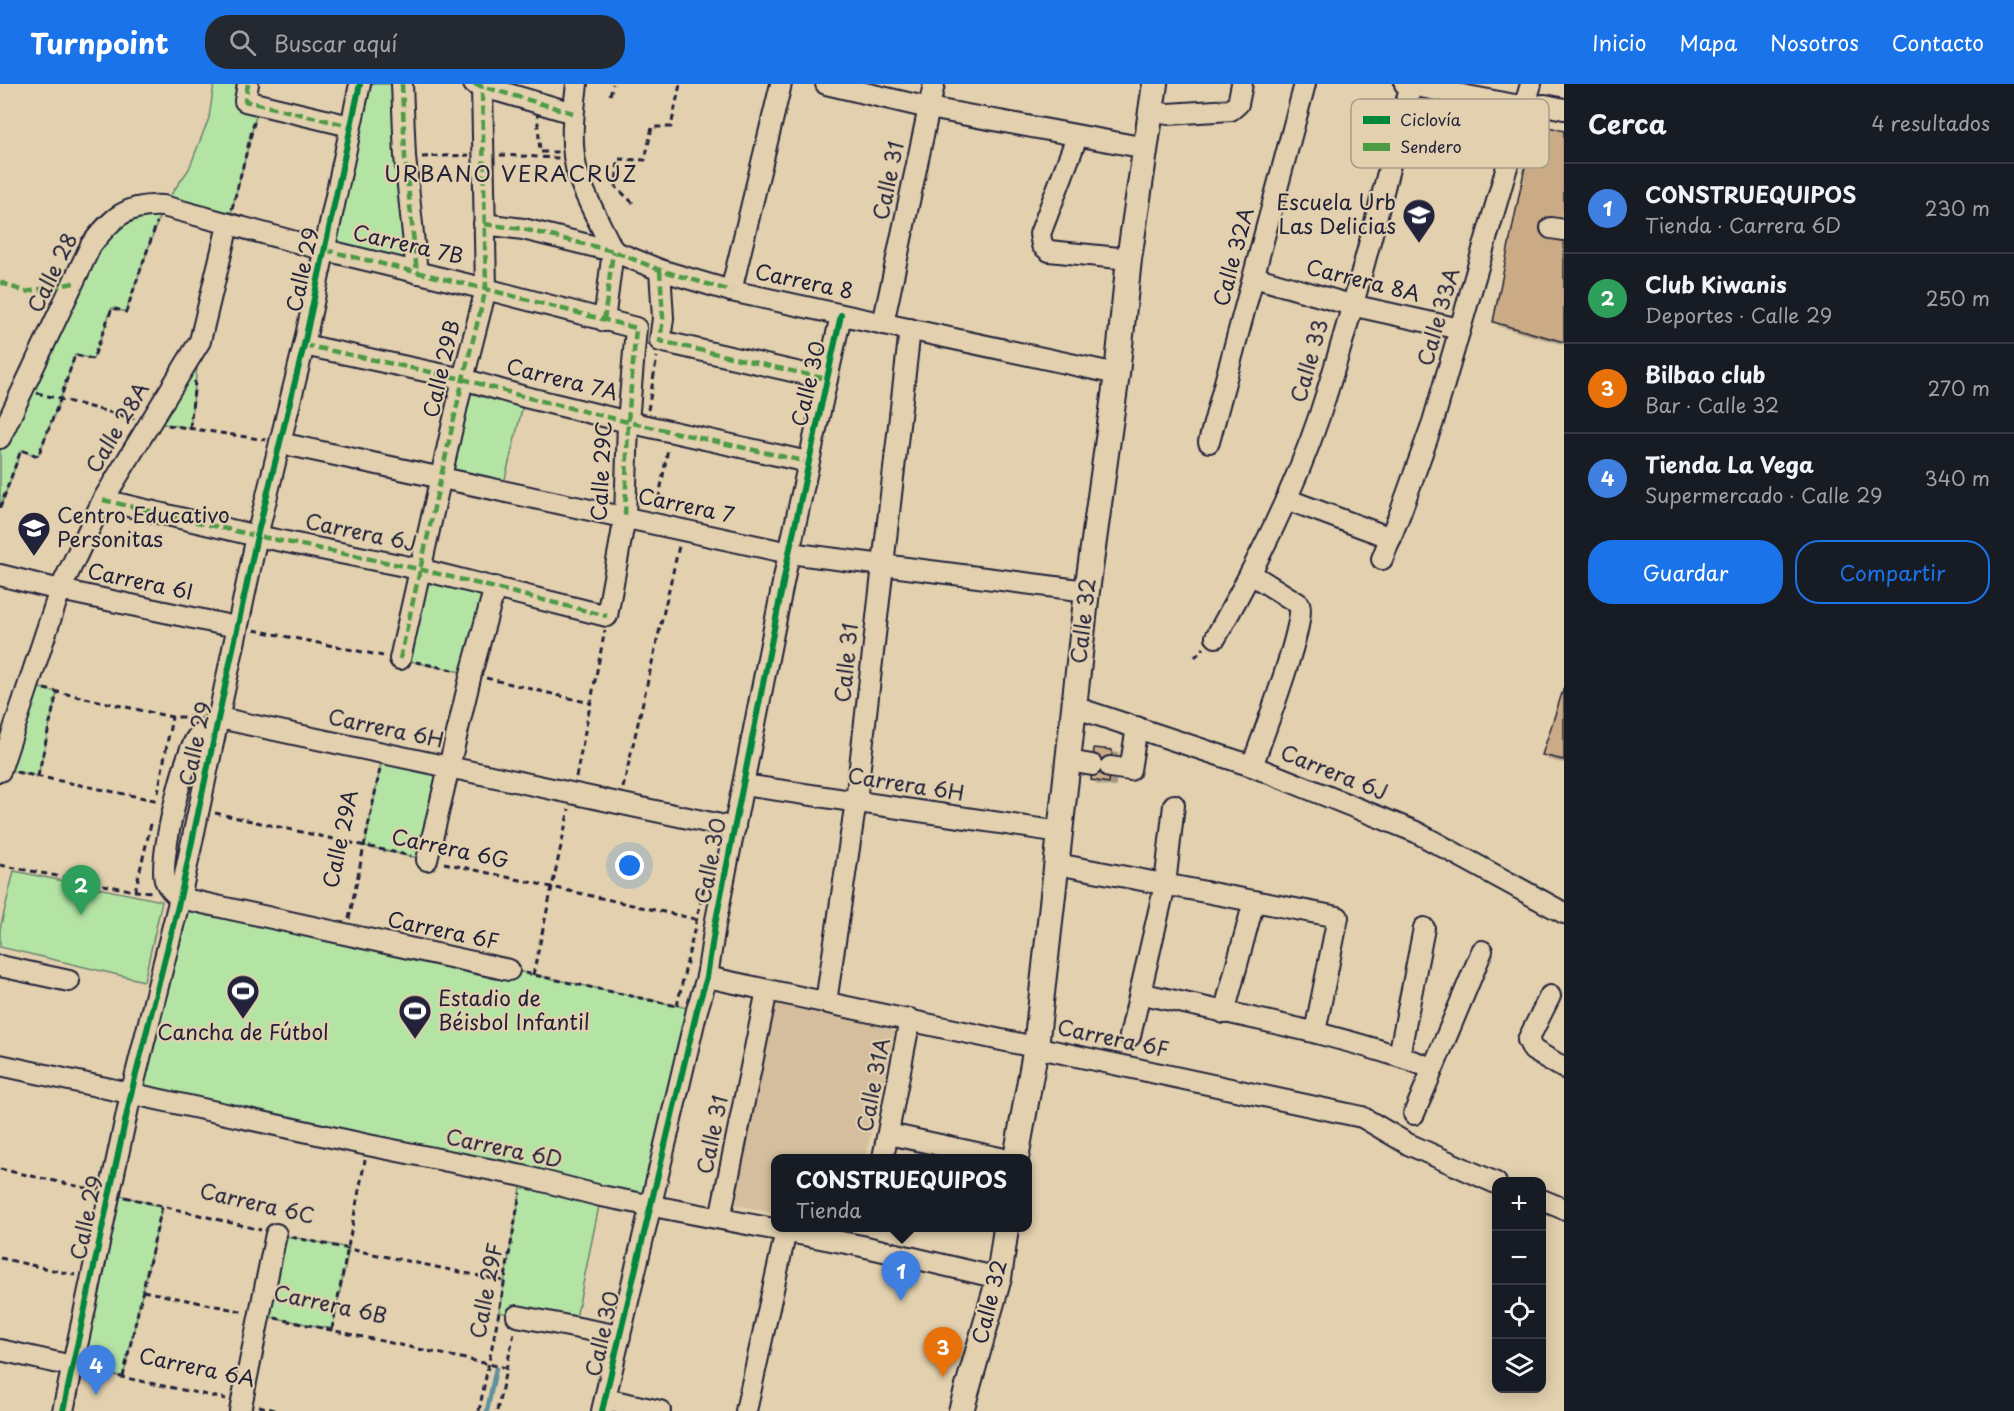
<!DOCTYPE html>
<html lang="es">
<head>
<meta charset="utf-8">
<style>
	:root { --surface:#171b24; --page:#242831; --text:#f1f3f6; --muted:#9ea1a6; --line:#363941; --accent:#1a73e8 }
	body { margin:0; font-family:"Playpen Sans",sans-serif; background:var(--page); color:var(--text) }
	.controls { position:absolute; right:18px; bottom:18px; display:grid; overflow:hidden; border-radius:12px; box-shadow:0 3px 15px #0003 }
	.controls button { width:54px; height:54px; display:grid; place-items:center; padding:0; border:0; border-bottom:2px solid var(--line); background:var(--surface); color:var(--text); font:30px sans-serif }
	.you { position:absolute; left:630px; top:782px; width:21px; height:21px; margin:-15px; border:4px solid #fff; border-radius:50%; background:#1a73e8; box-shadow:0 0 0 9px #1a73e833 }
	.badge { display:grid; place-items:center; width:39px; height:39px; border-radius:50%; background:var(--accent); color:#fff; font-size:20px; font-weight:700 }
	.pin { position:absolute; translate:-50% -50px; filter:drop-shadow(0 2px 3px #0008) }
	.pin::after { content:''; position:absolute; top:32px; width:21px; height:18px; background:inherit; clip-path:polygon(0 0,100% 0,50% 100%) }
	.popup { position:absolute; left:771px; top:1070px; width:261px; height:78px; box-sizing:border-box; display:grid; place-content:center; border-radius:12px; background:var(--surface); filter:drop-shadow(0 2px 4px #0005); font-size:20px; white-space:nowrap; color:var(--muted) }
	.popup b { font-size:22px; color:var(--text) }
	.popup::after { content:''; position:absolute; left:50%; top:100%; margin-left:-12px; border:12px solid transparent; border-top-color:var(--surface) }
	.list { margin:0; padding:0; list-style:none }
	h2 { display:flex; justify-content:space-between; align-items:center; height:78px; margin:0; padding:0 24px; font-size:26px }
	h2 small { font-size:20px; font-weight:400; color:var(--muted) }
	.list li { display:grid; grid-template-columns:39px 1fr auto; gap:18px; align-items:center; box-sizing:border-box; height:90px; padding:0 24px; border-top:2px solid var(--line) }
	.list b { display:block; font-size:22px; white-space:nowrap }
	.list p { margin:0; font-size:20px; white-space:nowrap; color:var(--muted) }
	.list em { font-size:20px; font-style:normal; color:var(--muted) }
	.actions { display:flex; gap:12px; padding:18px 24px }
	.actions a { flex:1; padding:14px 0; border:2px solid var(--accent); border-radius:24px; text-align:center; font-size:21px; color:var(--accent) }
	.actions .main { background:var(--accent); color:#fff }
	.icon { flex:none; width:33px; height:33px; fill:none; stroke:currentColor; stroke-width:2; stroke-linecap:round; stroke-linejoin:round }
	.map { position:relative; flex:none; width:1564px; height:1327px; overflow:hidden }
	header { display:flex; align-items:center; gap:36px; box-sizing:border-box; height:84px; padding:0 30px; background:var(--accent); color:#fff }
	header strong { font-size:28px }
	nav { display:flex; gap:33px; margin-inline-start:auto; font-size:21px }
	.search { width:420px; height:54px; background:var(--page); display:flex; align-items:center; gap:15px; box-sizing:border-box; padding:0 21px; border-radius:24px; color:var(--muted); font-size:22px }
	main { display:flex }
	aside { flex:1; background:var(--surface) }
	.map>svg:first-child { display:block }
	.built { fill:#d4be9e }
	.green { fill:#b4e4a4; stroke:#6b8370; stroke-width:1.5 }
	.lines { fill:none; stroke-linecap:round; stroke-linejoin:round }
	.stream { stroke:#5f909d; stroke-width:4.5 }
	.building { fill:#caab85; stroke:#22223b; stroke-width:1.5; filter:url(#shadow) }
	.minor-casing { stroke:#22223b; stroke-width:24 }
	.major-casing { stroke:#22223b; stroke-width:28 }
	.path { stroke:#22223b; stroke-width:3; stroke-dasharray:6 4.5; stroke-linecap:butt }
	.minor { stroke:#e2d0ae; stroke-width:20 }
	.major { stroke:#e2d0ae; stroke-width:24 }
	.quiet { stroke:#4d9b45; stroke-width:4.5; stroke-dasharray:9 4.5; stroke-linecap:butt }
	.cycleway-casing { stroke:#e2d0ae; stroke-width:10 }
	.cycleway { stroke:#00873e; stroke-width:6 }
	.labels { text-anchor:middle; stroke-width:4.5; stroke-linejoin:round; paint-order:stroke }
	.street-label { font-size:21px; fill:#22223b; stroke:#e2d0ae }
	.poi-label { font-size:21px; fill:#22223b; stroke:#e2d0ae; text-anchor:start }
	.neighbourhood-label { font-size:22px; letter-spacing:1.5px; fill:#22223b; stroke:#e2d0ae }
	.key { fill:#e2d0ae; stroke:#a89c8c; stroke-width:1.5 }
	.key-label { font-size:16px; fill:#22223b }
</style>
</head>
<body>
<header>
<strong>Turnpoint</strong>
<div class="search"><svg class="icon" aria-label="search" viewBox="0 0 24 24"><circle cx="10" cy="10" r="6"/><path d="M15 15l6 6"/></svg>Buscar aquí</div>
<nav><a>Inicio</a><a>Mapa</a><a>Nosotros</a><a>Contacto</a></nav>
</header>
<main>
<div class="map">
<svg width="1564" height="1327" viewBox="0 0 1564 1327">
	<defs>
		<filter id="shadow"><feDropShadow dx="6" dy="3.5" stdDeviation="0" flood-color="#0004"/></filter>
	</defs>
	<rect width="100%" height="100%" fill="#e2d0ae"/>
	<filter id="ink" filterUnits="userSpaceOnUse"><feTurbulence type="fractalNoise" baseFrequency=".0167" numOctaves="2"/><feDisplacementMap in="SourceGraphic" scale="12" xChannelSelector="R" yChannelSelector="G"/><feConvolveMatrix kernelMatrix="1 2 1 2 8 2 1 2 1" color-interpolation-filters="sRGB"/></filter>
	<g filter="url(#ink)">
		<!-- built -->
		<path class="built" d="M772 914 895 947 865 1074H775V1129L733 1120Z"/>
		<!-- green -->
		<g class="green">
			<path d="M214 0H248L259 20 228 141 163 122 126 228 112 224 93 275 75 271 60 316 38 372 21 367 0 424V354L107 141 163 122 170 112 189 85 209 34Z"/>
			<path d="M361 0H399L417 189 325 166Z"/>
			<path d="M200 257 190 344 149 338Z"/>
			<path d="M463 295 525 313 502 407 442 394Z"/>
			<path d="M419 485 495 503 471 590 400 575Z"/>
			<path d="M27 601 57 608 38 692 0 685Z"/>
			<path d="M383 669 450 683 427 776 365 762Z"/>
			<path d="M14 787 162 817 144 897 0 863V845Z"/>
			<path d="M180 814 697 926 650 1122 601 1112 574 1244 499 1228 523 1093 131 1010Z"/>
			<path d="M109 1108 162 1123 123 1293 72 1282Z"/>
			<path d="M276 1150 349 1164 332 1245 260 1231Z"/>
		</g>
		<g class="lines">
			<!-- stream -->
			<path class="stream" d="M487 1327 496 1284"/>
		</g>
		<!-- building -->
		<g class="building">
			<path d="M1534 39 1564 47V258L1493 238Z"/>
			<path d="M1564 603V676L1542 671Z"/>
			<path d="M1094 664 1112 666 1109 699 1091 696Z"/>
		</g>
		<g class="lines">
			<defs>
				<g id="minor">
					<path d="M248 0 245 17 350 42"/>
					<path d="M402 0 405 73 417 189"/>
					<path d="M474 0 573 29"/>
					<path d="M577 0C573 30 569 65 579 94 588 119 602 143 613 167"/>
					<path d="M826 0 929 24 1146 64"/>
					<path d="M1405 0 1525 23 1545 21 1564 25"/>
					<path d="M1151 27 1168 30 1231 26 1238 20 1242 0"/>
					<path d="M1077 53 1040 150 1042 161 1049 167 1129 175"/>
					<path d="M484 140 523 145 613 167 660 186 731 207 1117 290"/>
					<path d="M1551 144 1564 146"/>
					<path d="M660 186 663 234 660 257 827 295"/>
					<path d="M1254 193 1351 221 1460 245"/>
					<path d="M731 207 781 0"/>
					<path d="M604 237 613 167"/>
					<path d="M883 240 934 0"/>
					<path d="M304 261 463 295 525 313 628 338 808 378"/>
					<path d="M0 354 91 161C113 133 126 120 163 122L325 166 486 205 636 244 628 338 625 433 607 532 419 485 257 452 103 416"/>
					<path d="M1209 358 1305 0"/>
					<path d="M280 359 789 469 1087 507"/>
					<path d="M1286 415 1391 454"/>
					<path d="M1382 475 1401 427 1433 338 1531 0"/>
					<path d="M1251 490 1299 520C1308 534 1260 660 1252 682"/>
					<path d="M0 491 60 506 236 543"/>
					<path d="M1216 553C1256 481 1294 407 1320 330 1355 222 1382 110 1411 0"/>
					<path d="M400 575 463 295 486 205 482 2"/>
					<path d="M1074 623 1252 682 1416 748 1564 829"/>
					<path d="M1068 677 1092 681"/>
					<path d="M1110 683 1130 686 1137 643"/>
					<path d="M0 687 60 506 103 416 200 257 228 141"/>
					<path d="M744 701 1060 748"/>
					<path d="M427 776 471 590 495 503"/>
					<path d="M1057 780 1338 833 1315 948"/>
					<path d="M0 882 69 897"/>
					<path d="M509 886 180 814C174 809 168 804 165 796 159 775 184 669 198 652 204 645 213 640 219 634L735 744"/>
					<path d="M707 893 1362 1033 1408 1060 1496 1099"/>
					<path d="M1140 909C1238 932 1338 949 1432 984"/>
					<path d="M1550 912 1528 956 1533 966 1564 984"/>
					<path d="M826 918 856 717 910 245"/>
					<path d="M1224 929 1254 817"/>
					<path d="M1130 952 1165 801 1174 721"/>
					<path d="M1399 972 1424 844"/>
					<path d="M0 981 368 1061 523 1092 601 1112 862 1162 999 1194"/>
					<path d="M1414 1030 1482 867"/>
					<path d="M889 1050 1000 1074"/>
					<path d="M883 1074 910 935"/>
					<path d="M1542 1116 1564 1125"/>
					<path d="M720 1134 767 906"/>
					<path d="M517 1232 620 1252"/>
					<path d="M0 1266 72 1282"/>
					<path d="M605 1315 660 1327"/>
					<path d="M63 1327 131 1010 180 814 257 452 304 261 360 0"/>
					<path d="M240 1327 276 1150"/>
					<path d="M602 1327 697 926 707 893 715 841 789 469 841 231"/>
					<path d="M746 1327 786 1147"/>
				</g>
				<g id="major">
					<path d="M1016 1074 1036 963 1087 507 1117 290 1129 175 1155 0"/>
					<path d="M961 1327 999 1194 1006 1144"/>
				</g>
			</defs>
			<!-- minor casing -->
			<use href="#minor" class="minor-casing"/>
			<!-- major casing -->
			<use href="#major" class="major-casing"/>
			<!-- path -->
			<g class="path">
				<path d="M610 11 613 0"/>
				<path d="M537 26 571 32V68H540Z"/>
				<path d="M500 71 559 74"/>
				<path d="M422 73 469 71"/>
				<path d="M633 119 616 103 618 75 645 76 652 43H671L680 0"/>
				<path d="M232 125 255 35"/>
				<path d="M37 309 135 335"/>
				<path d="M648 326 657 273"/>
				<path d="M168 341 266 356"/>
				<path d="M190 344 195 297"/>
				<path d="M0 424 21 366 38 372 60 316 75 271 93 275 112 224 126 228 157 138"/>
				<path d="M657 425 668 364"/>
				<path d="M254 546 383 572"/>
				<path d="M1195 573 1204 564"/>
				<path d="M416 578 457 587"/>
				<path d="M486 594 590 619"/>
				<path d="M44 605 172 633H194"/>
				<path d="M16 688 159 717"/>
				<path d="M38 692 57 608"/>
				<path d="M576 693 605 546"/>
				<path d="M623 704 679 462"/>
				<path d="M158 709 172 633"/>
				<path d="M215 729 411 772"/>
				<path d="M444 779 695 835"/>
				<path d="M0 781 135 807 155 808"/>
				<path d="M135 807 152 736"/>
				<path d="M349 835 380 685"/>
				<path d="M525 889 677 922"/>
				<path d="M533 891 569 725"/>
				<path d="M677 922 705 798"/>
				<path d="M0 1085 95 1106"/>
				<path d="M125 1113 261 1146"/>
				<path d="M291 1153 504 1197"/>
				<path d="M0 1174 75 1191"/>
				<path d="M143 1207 245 1228"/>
				<path d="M275 1234 507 1284"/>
				<path d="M332 1245 365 1076"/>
				<path d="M88 1286 226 1315"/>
				<path d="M123 1293 162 1123"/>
				<path d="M259 1322 279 1327"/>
				<path d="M479 1327 499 1228 520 1109"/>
				<path d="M497 1327 514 1249"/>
			</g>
			<!-- minor -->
			<use href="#minor" class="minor"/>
			<!-- major -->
			<use href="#major" class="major"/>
			<!-- quiet -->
			<g class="quiet">
				<path d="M248 0 245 17 350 42"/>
				<path d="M402 0 405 73 417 189"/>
				<path d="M474 0 573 29"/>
				<path d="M484 140 523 145 613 167 660 186 731 207"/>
				<path d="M325 166 486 205 636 244 628 338 625 433"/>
				<path d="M660 186 663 234 660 257 827 295"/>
				<path d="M0 198 25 208 74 199"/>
				<path d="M604 237 613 167"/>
				<path d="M304 261 463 295 525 313 628 338 808 378"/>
				<path d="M103 416 257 452 419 485 607 532"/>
				<path d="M400 575 463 295 486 205 482 2"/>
			</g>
			<defs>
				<g id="cycleway">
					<path d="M63 1327 131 1010 180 814 257 452 304 261 360 0"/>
					<path d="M602 1327 697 926 707 893 715 841 789 469 841 231"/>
				</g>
			</defs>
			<!-- cycleway casing -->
			<use href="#cycleway" class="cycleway-casing"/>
			<!-- cycleway -->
			<use href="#cycleway" class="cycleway"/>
		</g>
	</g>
	<!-- icons -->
	<defs>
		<symbol id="school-pin" viewBox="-11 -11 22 30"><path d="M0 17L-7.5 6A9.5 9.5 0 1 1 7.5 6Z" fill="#22223b" stroke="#e2d0ae"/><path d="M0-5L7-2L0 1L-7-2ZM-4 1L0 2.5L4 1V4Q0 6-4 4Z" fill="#fff"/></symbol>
		<symbol id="stadium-pin" viewBox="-11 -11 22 30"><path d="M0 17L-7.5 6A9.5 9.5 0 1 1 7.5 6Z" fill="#22223b" stroke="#e2d0ae"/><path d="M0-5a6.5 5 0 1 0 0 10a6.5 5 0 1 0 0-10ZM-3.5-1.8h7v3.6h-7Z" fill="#fff"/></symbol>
	</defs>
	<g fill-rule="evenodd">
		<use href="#school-pin" x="1400" y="112" width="38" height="52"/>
		<use href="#school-pin" x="15" y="425" width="38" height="52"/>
		<use href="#stadium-pin" x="224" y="888" width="38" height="52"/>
		<use href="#stadium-pin" x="396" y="908" width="38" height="52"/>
	</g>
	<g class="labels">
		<!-- street labels -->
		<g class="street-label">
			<text transform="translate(889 97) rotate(-78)" y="7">Calle 31</text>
			<text transform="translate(408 161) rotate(13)" y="7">Carrera 7B</text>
			<text transform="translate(1234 173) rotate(-75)" y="7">Calle 32A</text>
			<text transform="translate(303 186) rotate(-78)" y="7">Calle 29</text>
			<text transform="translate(53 189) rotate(-64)" y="7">Calle 28</text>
			<text transform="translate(1363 197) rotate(14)" y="7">Carrera 8A</text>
			<text transform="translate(804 198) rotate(12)" y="7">Carrera 8</text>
			<text transform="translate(1439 233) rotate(-74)" y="7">Calle 33A</text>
			<text transform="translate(1310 277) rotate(-74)" y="7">Calle 33</text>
			<text transform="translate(442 285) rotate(-77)" y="7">Calle 29B</text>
			<text transform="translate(562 296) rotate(14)" y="7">Carrera 7A</text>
			<text transform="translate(809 300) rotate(-77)" y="7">Calle 30</text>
			<text transform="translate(118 344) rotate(-59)" y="7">Calle 28A</text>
			<text transform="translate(602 387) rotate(-87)" y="7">Calle 29C</text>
			<text transform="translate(686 422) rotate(12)" y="7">Carrera 7</text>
			<text transform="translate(361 449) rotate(12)" y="7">Carrera 6J</text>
			<text transform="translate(140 498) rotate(12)" y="7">Carrera 6I</text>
			<text transform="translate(1084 537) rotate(-83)" y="7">Calle 32</text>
			<text transform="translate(847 579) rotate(-84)" y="7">Calle 31</text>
			<text transform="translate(386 645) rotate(12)" y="7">Carrera 6H</text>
			<text transform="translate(196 660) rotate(-78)" y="7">Calle 29</text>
			<text transform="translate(1334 689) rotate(22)" y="7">Carrera 6J</text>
			<text transform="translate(906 701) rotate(9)" y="7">Carrera 6H</text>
			<text transform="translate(341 755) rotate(-78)" y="7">Calle 29A</text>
			<text transform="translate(450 765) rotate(12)" y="7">Carrera 6G</text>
			<text transform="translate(711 777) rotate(-79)" y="7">Calle 30</text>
			<text transform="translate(443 847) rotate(12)" y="7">Carrera 6F</text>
			<text transform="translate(1113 955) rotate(12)" y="7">Carrera 6F</text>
			<text transform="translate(874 1001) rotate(-79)" y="7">Calle 31A</text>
			<text transform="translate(713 1051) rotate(-78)" y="7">Calle 31</text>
			<text transform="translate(504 1065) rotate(12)" y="7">Carrera 6D</text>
			<text transform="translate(257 1120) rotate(13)" y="7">Carrera 6C</text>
			<text transform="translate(87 1134) rotate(-78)" y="7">Calle 29</text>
			<text transform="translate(487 1207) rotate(-79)" y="7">Calle 29F</text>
			<text transform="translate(990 1218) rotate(-76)" y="7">Calle 32</text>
			<text transform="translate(330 1221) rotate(12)" y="7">Carrera 6B</text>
			<text transform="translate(603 1250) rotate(-77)" y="7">Calle 30</text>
			<text transform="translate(197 1284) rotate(12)" y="7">Carrera 6A</text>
		</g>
		<!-- poi labels -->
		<g class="poi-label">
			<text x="1396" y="126" text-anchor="end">Escuela Urb<tspan x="1396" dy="24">Las Delicias</tspan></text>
			<text x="57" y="439">Centro Educativo<tspan x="57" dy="24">Personitas</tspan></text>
			<text x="438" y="922">Estadio de<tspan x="438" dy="24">Béisbol Infantil</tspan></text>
			<text x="243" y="956" text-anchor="middle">Cancha de Fútbol</text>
		</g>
		<!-- neighbourhood labels -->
		<g class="neighbourhood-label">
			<text x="511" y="98">URBANO VERACRUZ</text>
		</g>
	</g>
	<!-- legend -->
	<rect x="1351" y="15" width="198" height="69" rx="9" class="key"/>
	<rect x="1363" y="32" width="27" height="8" fill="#00873e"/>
	<rect x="1363" y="59" width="27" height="8" fill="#4d9b45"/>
	<g class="key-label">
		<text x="1400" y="42">Ciclovía</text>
		<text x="1400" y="69">Sendero</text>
	</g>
</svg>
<div class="controls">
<button>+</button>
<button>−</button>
<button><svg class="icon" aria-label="locate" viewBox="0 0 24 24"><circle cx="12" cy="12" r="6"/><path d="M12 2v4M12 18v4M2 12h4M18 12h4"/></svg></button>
<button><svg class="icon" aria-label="layers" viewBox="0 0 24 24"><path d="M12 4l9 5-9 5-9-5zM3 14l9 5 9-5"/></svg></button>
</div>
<div class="you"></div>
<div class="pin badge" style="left:901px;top:1217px;background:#3f7fe0">1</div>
<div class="popup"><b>CONSTRUEQUIPOS</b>Tienda</div>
<div class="pin badge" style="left:81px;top:831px;background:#2e9e5b">2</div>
<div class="pin badge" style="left:943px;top:1293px;background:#e8710a">3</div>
<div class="pin badge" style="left:96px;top:1311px;background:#3f7fe0">4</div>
</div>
<aside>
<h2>Cerca<small>4 resultados</small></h2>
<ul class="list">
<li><span class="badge" style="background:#3f7fe0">1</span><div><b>CONSTRUEQUIPOS</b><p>Tienda · Carrera 6D</p></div><em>230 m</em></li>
<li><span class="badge" style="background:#2e9e5b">2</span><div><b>Club Kiwanis</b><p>Deportes · Calle 29</p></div><em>250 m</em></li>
<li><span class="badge" style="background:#e8710a">3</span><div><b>Bilbao club</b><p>Bar · Calle 32</p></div><em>270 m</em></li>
<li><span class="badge" style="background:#3f7fe0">4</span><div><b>Tienda La Vega</b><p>Supermercado · Calle 29</p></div><em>340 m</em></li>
</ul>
<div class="actions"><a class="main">Guardar</a><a>Compartir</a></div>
</aside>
</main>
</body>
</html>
